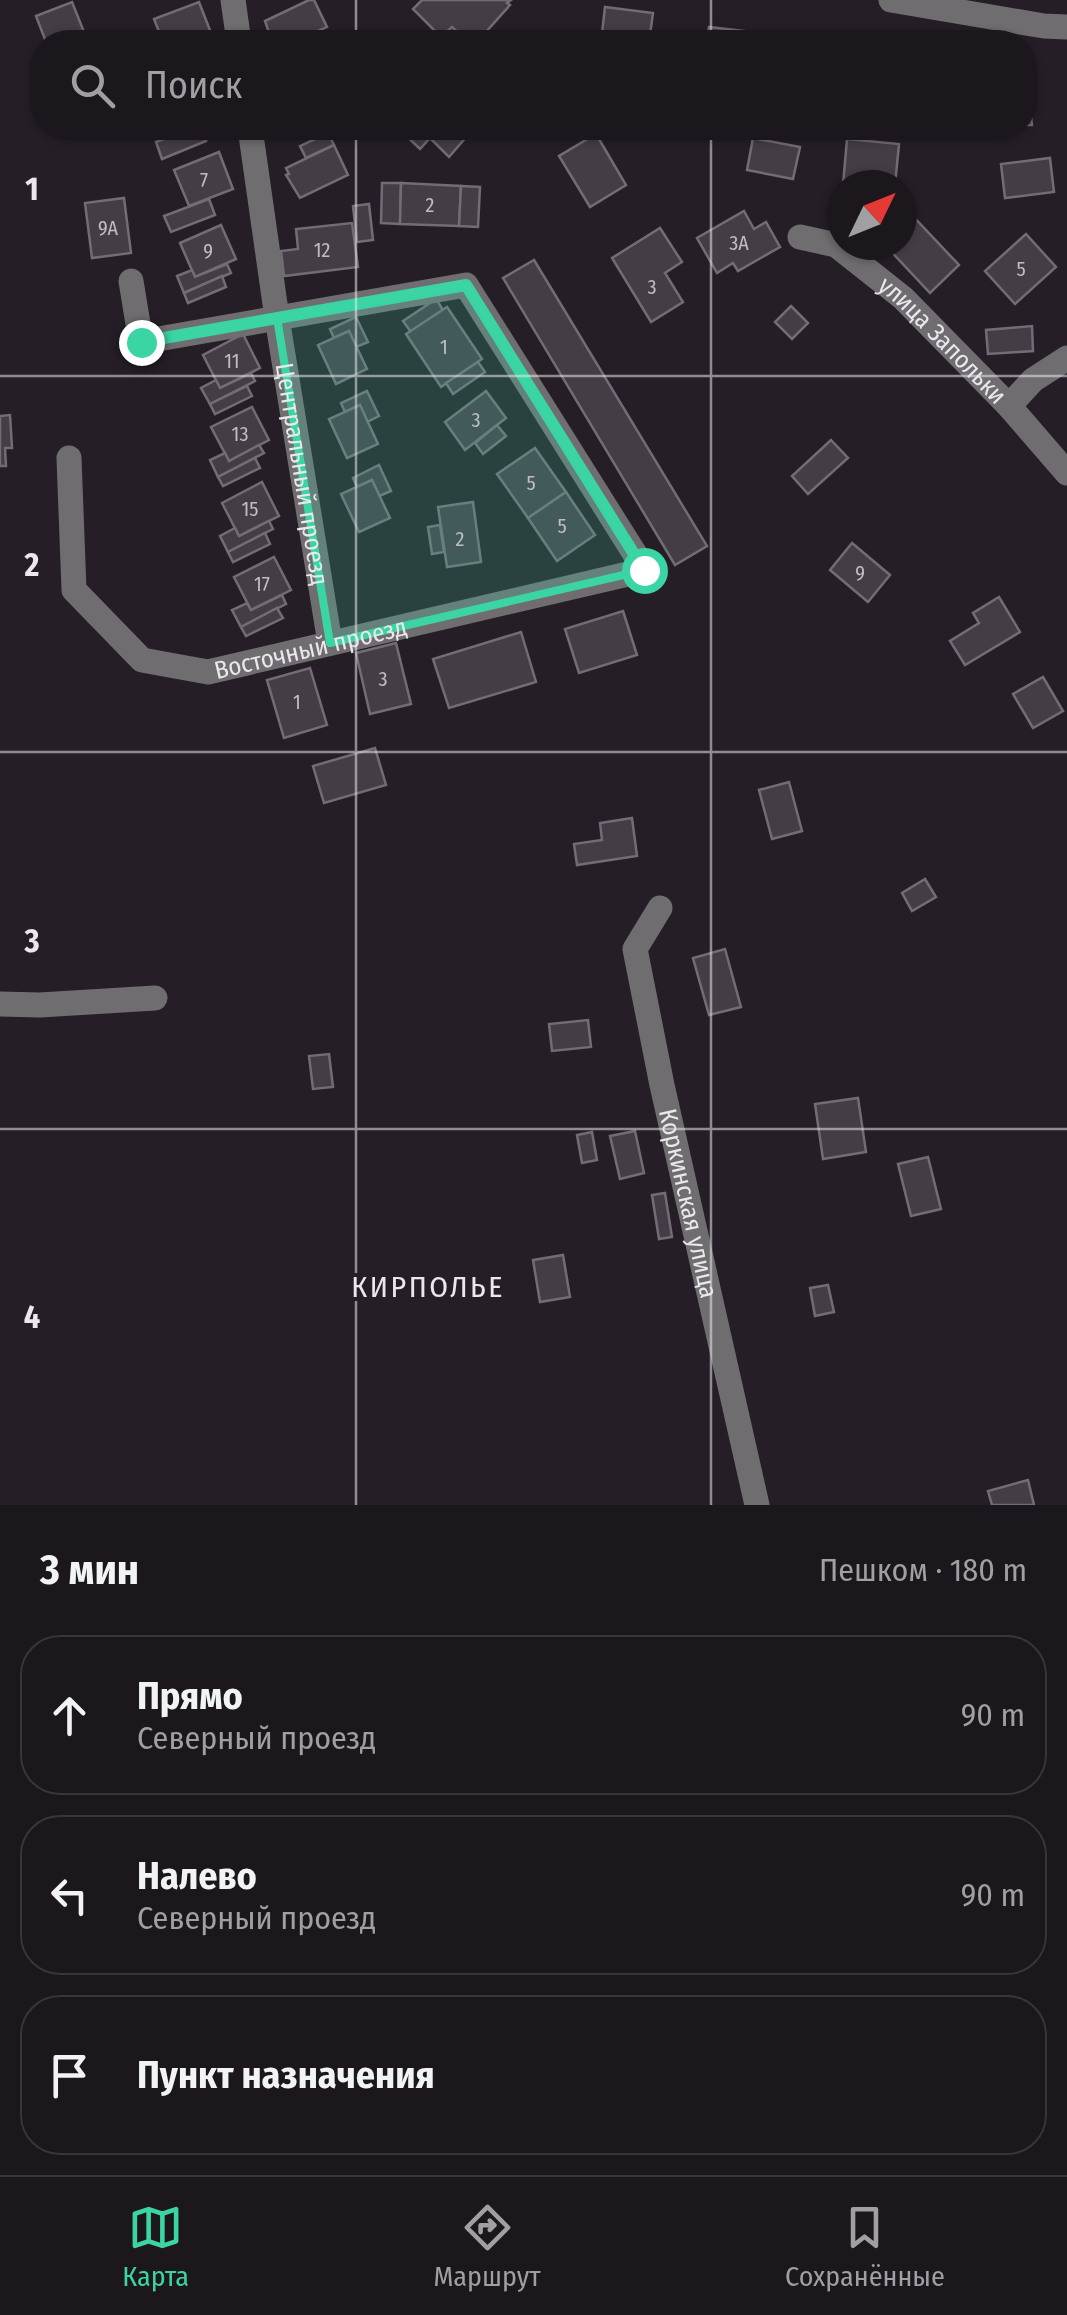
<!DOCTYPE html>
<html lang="ru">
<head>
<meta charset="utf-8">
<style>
	:root { --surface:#1c161d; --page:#29232a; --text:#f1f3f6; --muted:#a09fa4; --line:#3a353b; --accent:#3bd4a4 }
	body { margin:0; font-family:"Fira Sans Condensed",sans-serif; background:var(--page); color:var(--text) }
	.compass { position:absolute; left:827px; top:170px; width:90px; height:90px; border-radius:50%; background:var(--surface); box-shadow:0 2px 8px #0004; rotate:47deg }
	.stop { position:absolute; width:30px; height:30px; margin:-22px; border:8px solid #3bd4a4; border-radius:50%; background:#fff }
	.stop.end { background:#3bd4a4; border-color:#fff; box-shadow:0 2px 10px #0008 }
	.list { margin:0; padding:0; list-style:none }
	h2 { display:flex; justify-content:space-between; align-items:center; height:130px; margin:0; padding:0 40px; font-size:42px }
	h2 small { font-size:32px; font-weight:400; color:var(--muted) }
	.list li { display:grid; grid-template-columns:65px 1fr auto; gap:30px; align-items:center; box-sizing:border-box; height:160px; margin:0 20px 20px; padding:0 20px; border:2px solid var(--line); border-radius:40px }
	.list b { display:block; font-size:38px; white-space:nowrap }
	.list p { margin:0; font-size:32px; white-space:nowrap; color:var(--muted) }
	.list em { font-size:32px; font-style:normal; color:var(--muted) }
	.icon { flex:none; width:55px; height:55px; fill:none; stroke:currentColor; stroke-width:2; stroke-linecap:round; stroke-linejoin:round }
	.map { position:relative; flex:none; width:1067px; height:1505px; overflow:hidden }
	.search { position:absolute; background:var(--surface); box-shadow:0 2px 8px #0004; left:30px; right:30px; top:30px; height:110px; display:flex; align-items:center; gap:25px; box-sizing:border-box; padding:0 35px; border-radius:40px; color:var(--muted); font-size:38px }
	.sheet { height:670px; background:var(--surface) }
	nav { display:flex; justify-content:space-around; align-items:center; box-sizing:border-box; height:140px; border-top:2px solid var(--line); background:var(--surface); font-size:28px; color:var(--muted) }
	nav a { display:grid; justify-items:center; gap:5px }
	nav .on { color:var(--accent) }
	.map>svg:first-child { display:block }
	.building { fill:#443d46; stroke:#736b76; stroke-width:2.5 }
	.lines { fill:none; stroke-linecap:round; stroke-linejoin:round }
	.minor { stroke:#706d71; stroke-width:25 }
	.route { stroke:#3bd4a4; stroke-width:12 }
	.marked { fill:#3bd4a4; fill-opacity:0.2; stroke:#3bd4a4; stroke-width:8; stroke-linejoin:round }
	.grid { fill:none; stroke:#ebe7ed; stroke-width:2.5; stroke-opacity:0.55 }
	.labels { text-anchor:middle; stroke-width:8; stroke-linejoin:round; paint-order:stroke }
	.number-label { font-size:20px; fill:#c1bcc3 }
	.street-label { font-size:25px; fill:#ebe7ed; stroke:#251e27 }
	.quarter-label { font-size:30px; letter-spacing:2.5px; fill:#ebe7ed; stroke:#251e27 }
	.grid-label { font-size:32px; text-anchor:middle; font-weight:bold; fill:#ebe7ed; stroke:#251e27; stroke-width:8; stroke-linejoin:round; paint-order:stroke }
</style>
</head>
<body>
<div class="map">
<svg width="1067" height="1505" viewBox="0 0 1067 1505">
	<rect width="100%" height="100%" fill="#251e27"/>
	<!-- building -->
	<g class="building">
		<path d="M309 0H314L327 27 294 42H272L265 21Z"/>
		<path d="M422 0H511L507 3 510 5 477 42H468L452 27 441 37 413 9Z"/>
		<path d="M72 2 88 42H46L36 16Z"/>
		<path d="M199 2 213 38 201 42H163L154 19Z"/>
		<path d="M605 7 653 13 649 42H601Z"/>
		<path d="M709 27 830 41V42H707Z"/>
		<path d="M1024 60 1032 125H1024Z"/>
		<path d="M194 128H201L206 141 162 159 156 142Z"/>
		<path d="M398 128H474L449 157 430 138 420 149Z"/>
		<path d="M328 133 334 145 306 158 300 146Z"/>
		<path d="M596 134 626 185 590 207 559 156Z"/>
		<path d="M753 138 800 147 793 179 747 170Z"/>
		<path d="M847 139 899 144 895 185H843Z"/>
		<path d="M334 145 348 175 300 198 286 175 289 174 286 168Z"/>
		<path d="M219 152 233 189 189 206 174 170Z"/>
		<path d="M1050 158 1054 192 1005 198 1001 164Z"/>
		<path d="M382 183H401L400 224 381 223Z"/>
		<path d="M401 183 461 186 459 226 400 224Z"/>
		<path d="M461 186 480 187 478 227 459 226Z"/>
		<path d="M124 198 131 253 92 258 85 203Z"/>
		<path d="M209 199 215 215 171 232 164 216Z"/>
		<path d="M369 204 373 240 357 242 353 206Z"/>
		<path d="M744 211 754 229 766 222 780 247 738 271 733 263 717 273 697 238Z"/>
		<path d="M909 212 959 265 930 293 885 245H902V219Z"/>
		<path d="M352 223 358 267 284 276 281 251 298 249 296 229Z"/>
		<path d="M221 225 236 259 195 277 180 243Z"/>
		<path d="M660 228 682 262 665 273 683 302 651 322 612 258Z"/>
		<path d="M1026 234 1056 267 1015 304 985 271Z"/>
		<path d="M534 260 707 546 675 565 503 278Z"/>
		<path d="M227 264 231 273 184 293 177 276 192 270 195 277Z"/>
		<path d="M222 276 226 287 188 303 184 293Z"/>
		<path d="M436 299 443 310 411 332 403 321Z"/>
		<path d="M791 306 808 323 792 339 775 322Z"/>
		<path d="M447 307 482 359 441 387 406 334Z"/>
		<path d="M356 317 368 342 356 347 349 331 334 338 330 329Z"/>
		<path d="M1032 326 1033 351 988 354 986 330Z"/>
		<path d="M349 331 367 369 336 384 318 345Z"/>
		<path d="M243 334 260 368 220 388 203 355Z"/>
		<path d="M478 362 485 372 453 394 446 383Z"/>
		<path d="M251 373 255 381 210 404 201 388 216 380 220 388Z"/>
		<path d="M247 386 252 396 215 414 210 404Z"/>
		<path d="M367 391 379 416 367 422 360 405 345 412 341 403Z"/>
		<path d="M486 391 506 418 465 450 445 422Z"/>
		<path d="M360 405 378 444 347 458 329 419Z"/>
		<path d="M252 407 269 440 229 461 211 427Z"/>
		<path d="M10 415 12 448H5L6 466H0V416Z"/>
		<path d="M497 425 506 436 483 454 475 443Z"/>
		<path d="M831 440 848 458 808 494 792 476Z"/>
		<path d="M259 445 264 453 218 477 210 460 225 453 229 461Z"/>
		<path d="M535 448 566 492 528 518 497 474Z"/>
		<path d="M255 458 260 468 223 486 218 477Z"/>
		<path d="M379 465 391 491 379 496 372 480 357 487 353 478Z"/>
		<path d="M372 480 390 518 359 532 341 494Z"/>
		<path d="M262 482 279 516 239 536 222 503Z"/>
		<path d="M566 492 595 535 557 561 528 518Z"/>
		<path d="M473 502 481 562 447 567 438 507Z"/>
		<path d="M269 521 273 529 228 552 220 536 235 528 239 536Z"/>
		<path d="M440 525 444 552 432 554 428 527Z"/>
		<path d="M265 533 270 544 233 562 228 552Z"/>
		<path d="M852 543 890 575 868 602 830 570Z"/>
		<path d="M274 557 291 590 251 610 234 577Z"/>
		<path d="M282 595 286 604 241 627 232 610 247 603 251 610Z"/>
		<path d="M999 597 1020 632 965 665 950 641 979 623 973 613Z"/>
		<path d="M277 608 283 618 246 636 241 627Z"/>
		<path d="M623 611 637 655 579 673 565 629Z"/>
		<path d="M521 632 536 682 449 708 433 659Z"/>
		<path d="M396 643 411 704 370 714 356 653Z"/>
		<path d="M310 668 327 725 284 738 267 680Z"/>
		<path d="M1043 677 1063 711 1033 728 1013 694Z"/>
		<path d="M375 748 386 785 324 803 313 766Z"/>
		<path d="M789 782 802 831 772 839 759 790Z"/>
		<path d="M632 818 637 856 577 865 574 844 602 840 600 823Z"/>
		<path d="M925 879 936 897 912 911 902 893Z"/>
		<path d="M725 949 741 1007 709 1015 693 958Z"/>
		<path d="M588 1020 591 1047 552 1051 549 1024Z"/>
		<path d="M329 1054 333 1087 313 1089 309 1056Z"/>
		<path d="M858 1098 866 1152 823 1159 815 1104Z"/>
		<path d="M635 1131 644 1173 620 1179 610 1136Z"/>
		<path d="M592 1132 597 1160 582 1163 577 1135Z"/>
		<path d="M928 1157 941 1209 911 1216 898 1164Z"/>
		<path d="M665 1193 672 1237 659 1239 652 1195Z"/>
		<path d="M563 1255 570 1297 540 1302 533 1260Z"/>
		<path d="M828 1285 834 1312 815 1316 810 1288Z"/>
		<path d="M1028 1480 1034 1505H992L988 1491Z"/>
	</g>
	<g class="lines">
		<!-- minor -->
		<g class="minor">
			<path d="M233 0 239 42"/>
			<path d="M891 0 1044 26 1067 27"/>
			<path id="s1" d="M250 128 277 318 330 643"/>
			<path id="s2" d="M800 237 836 245 903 298 1009 406 1067 473"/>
			<path d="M1009 406 1033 380 1067 358"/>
			<path id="s3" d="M69 458 74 590 142 660 208 672 645 570 466 285 141 342 131 281"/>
			<path id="s4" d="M660 908 635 949 662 1085 757 1505"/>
			<path d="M0 1004 40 1005 155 998"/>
		</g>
	</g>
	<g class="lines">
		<!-- route -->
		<path class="route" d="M141 342 466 285 644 570"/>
	</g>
	<!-- marked area -->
	<path class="marked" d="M466 285 645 570 330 643 277 318Z"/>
	<!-- grid -->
	<path class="grid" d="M356 0V42M711 0V42M356 128V1505M711 128V1505M0 376H1067M0 752H1067M0 1129H1067"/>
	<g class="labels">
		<!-- number labels -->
		<g class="number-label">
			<text x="204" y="187">7</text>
			<text x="430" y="212">2</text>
			<text x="108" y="235">9А</text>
			<text x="739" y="250">3А</text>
			<text x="322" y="257">12</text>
			<text x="208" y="258">9</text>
			<text x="1021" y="276">5</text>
			<text x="652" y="294">3</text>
			<text x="444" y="354">1</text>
			<text x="232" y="368">11</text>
			<text x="476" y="427">3</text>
			<text x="240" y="441">13</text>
			<text x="531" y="490">5</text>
			<text x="250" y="516">15</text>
			<text x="562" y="533">5</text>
			<text x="460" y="546">2</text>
			<text x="860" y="580">9</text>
			<text x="262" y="591">17</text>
			<text x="383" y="686">3</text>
			<text x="297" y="709">1</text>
		</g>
		<!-- street labels -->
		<g class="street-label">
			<text dy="9" stroke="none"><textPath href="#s2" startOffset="180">улица Запольки</textPath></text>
			<text dy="9" stroke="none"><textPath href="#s1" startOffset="350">Центральный проезд</textPath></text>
			<text dy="9" stroke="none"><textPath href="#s3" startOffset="402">Восточный проезд</textPath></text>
			<text dy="9" stroke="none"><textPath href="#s4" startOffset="308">Коркинская улица</textPath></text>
		</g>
		<!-- quarter labels -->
		<g class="quarter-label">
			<text x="428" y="1297">КИРПОЛЬЕ</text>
		</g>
	</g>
	<g class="grid-label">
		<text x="32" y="200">1</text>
		<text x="32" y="576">2</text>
		<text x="32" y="952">3</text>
		<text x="32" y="1328">4</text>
	</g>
</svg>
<svg class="compass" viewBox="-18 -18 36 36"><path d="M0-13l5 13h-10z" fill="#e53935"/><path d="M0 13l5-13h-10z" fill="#a09fa4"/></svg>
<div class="stop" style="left:644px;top:570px"></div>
<div class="stop end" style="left:141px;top:342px"></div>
<div class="search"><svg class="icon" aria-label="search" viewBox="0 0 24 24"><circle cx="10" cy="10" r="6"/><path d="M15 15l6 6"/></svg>Поиск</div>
</div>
<section class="sheet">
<h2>3 мин<small>Пешком · 180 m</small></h2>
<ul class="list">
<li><svg class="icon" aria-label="ahead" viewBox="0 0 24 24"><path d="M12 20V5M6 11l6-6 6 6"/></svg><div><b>Прямо</b><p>Северный проезд</p></div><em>90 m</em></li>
<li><svg class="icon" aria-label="left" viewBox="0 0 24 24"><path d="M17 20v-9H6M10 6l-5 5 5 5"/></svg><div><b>Налево</b><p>Северный проезд</p></div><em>90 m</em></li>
<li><svg class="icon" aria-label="arrive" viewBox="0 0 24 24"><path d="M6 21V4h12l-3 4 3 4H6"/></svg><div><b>Пункт назначения</b></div></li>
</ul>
</section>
<nav>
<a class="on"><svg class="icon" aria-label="map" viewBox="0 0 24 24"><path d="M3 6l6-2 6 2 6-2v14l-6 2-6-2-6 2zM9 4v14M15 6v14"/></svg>Карта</a>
<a><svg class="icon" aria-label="directions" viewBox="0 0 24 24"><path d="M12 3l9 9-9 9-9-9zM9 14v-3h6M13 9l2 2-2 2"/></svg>Маршрут</a>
<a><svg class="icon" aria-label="saved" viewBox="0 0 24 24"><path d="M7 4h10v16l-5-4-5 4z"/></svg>Сохранённые</a>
</nav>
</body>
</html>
